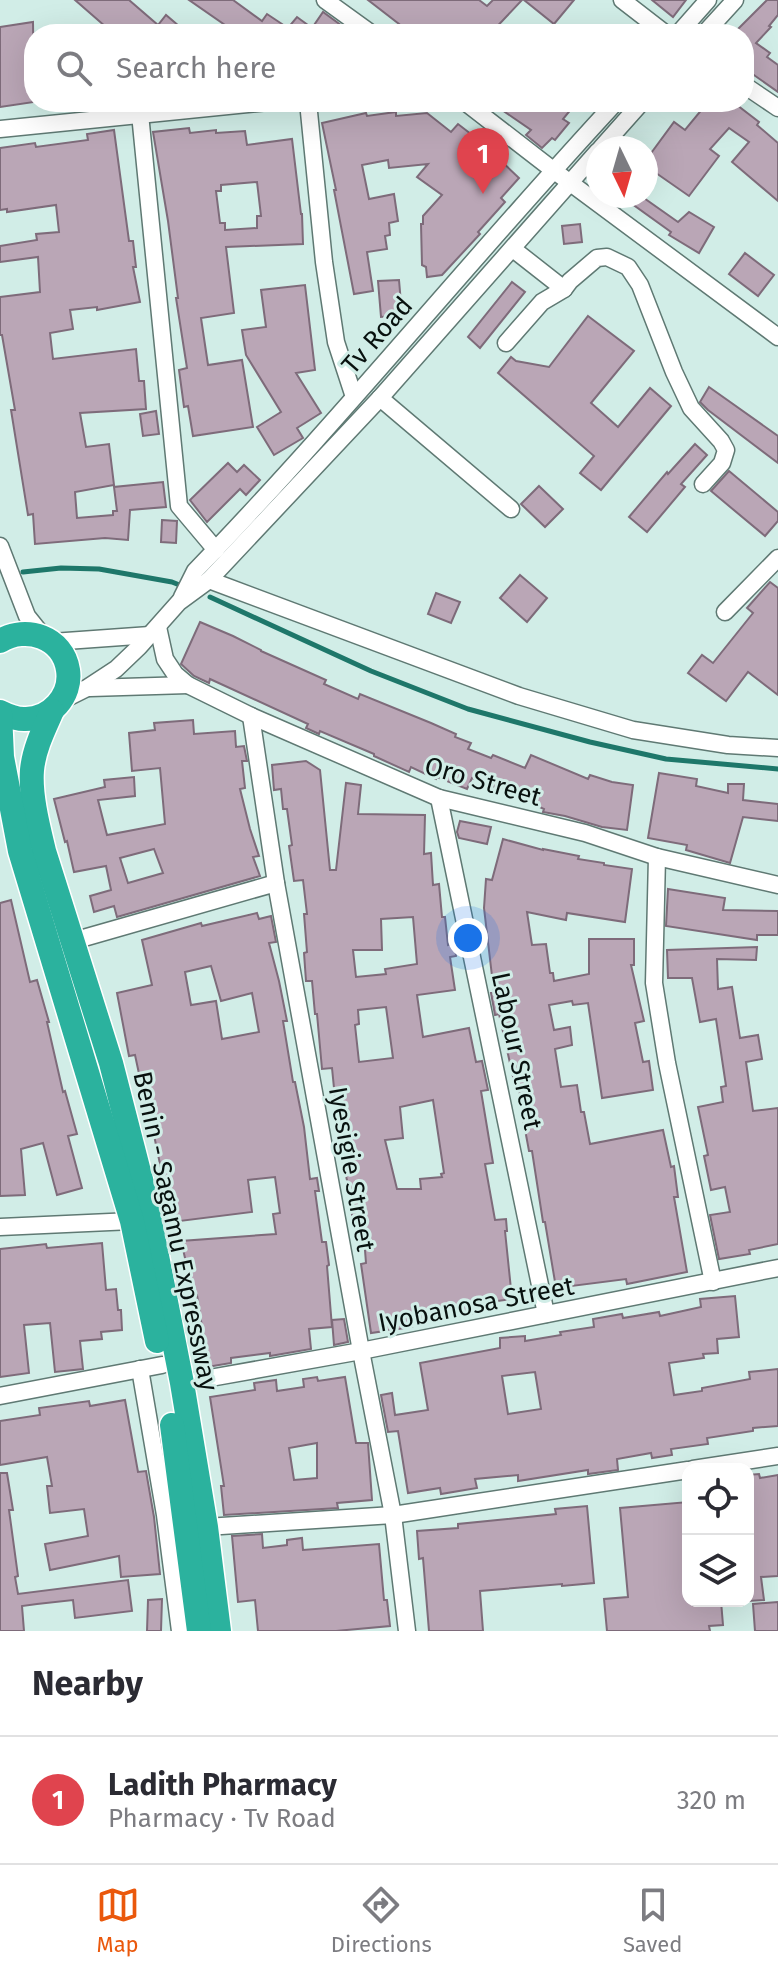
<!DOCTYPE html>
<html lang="en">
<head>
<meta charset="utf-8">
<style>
	:root { --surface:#fff; --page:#f2f2f3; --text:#2b2b33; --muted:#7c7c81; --line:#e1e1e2; --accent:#ea580c }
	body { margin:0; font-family:"Fira Sans",sans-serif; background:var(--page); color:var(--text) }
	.controls { position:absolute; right:24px; bottom:24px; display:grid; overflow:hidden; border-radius:16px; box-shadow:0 8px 32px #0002 }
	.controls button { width:72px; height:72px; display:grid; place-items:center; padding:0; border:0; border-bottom:2px solid var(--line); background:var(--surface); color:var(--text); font:40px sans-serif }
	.compass { position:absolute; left:586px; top:136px; width:72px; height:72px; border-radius:50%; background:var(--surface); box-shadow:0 8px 32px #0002; rotate:175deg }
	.you { position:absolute; left:468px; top:938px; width:28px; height:28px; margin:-20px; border:6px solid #fff; border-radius:50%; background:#1a73e8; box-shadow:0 0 0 12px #1a73e833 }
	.badge { display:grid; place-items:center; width:52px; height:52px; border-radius:50%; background:var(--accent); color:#fff; font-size:26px; font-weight:700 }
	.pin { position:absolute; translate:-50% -66px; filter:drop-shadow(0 2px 4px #0008) }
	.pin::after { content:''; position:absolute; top:42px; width:28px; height:24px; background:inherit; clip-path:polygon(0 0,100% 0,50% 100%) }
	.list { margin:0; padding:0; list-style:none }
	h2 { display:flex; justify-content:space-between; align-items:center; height:104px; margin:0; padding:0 32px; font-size:34px }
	h2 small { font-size:26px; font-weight:400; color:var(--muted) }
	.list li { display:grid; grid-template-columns:52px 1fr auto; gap:24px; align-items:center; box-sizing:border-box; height:128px; padding:0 32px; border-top:2px solid var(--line) }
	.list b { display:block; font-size:30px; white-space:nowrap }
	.list p { margin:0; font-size:26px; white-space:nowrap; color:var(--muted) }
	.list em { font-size:26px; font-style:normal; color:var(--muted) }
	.icon { flex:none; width:44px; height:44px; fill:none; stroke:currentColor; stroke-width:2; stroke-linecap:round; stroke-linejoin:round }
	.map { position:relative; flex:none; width:778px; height:1631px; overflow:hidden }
	.search { position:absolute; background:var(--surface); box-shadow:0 8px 32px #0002; left:24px; right:24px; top:24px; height:88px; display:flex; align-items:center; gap:20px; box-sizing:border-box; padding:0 28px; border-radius:32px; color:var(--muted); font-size:30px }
	.sheet { height:232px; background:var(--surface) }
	nav { display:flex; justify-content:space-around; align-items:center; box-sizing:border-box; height:112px; border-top:2px solid var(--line); background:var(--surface); font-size:22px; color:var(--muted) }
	nav a { display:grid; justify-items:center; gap:4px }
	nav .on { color:var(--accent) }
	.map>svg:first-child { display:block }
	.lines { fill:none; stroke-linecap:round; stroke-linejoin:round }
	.stream { stroke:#1e776a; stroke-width:5 }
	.building { fill:#baa6b6; stroke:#7e6b7a; stroke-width:2; fill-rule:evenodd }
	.minor-casing { stroke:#5f7973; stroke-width:19 }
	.highway-casing { stroke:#fff; stroke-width:27 }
	.minor { stroke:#fff; stroke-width:16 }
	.highway { stroke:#2bb29e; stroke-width:24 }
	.labels { text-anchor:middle; stroke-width:6; stroke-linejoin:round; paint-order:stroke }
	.street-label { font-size:26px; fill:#08110f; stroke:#d1ede7 }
</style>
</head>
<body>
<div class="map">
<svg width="778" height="1631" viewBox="0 0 778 1631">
	<rect width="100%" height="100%" fill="#d1ede7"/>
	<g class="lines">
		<!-- stream -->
		<g class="stream">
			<path d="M23 572 61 568 99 569 172 582 182 586"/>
			<path d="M210 597 371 671 468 709 590 742 666 759 778 769"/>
		</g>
	</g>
	<!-- building -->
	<g class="building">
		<path d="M75 0H129L158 25 166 15 179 26 171 34H114Z"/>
		<path d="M189 0H233L262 21 267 14 288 28 297 17 312 28 323 12 353 34H238Z"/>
		<path d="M368 0H479L487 6 493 0H522L490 34H412Z"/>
		<path d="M524 0H574L554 24Z"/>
		<path d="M652 0H686L673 17Z"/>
		<path d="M767 0H778V15L769 26 771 27 756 43 770 53 767 57 778 65V92L744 68V34H733Z"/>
		<path d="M33 22 34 102 0 107V27Z"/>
		<path d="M507 102H577L563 119 569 123 555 140 552 138 542 148 526 135 531 130 502 110Z"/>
		<path d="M708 102H733L759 122 757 125 778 143V201L732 162 749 142 729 128 710 149 719 156 689 196 656 173 646 184V160L674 122 685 130Z"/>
		<path d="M396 112V116L427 113 451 132 458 124 480 141 519 178 501 198 505 202 478 232 480 234 442 275 427 277 426 267 422 265 421 224H423V216L442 195 417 177 428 164 389 168 388 160 362 165 369 199 394 194 398 221 389 223 390 235 385 236 387 249 367 252 373 291 354 294 334 190H336L322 123 366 113 367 116Z"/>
		<path d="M189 128 190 133 216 130V133L245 131 247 145 292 139 301 214H302L303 244 226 247 234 313 201 318 208 365 242 360 253 427 193 436 188 406 184 407 179 370 187 368 176 298H178L168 221 153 132ZM257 182 261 216H257V228L225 230V223H220L216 191H221V185Z"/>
		<path d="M114 130 129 241H133L136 267H133L140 302 97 310V307L70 310 73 329 50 333 53 359 136 349 139 381H144L146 409 80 413 86 447 109 444 114 485 75 492 77 518 113 515V511H117L114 487 163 482 166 507 130 510 128 540 105 538 35 544 33 514 28 515 11 410H15L2 335H0V297L40 292 38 257 0 262V246L37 240 36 234 59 232 56 205 7 212V209L0 210V148L35 143 36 147 88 140 87 134Z"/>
		<path d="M632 196H641L678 222 689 212 714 227 699 253 669 235 671 232 628 201Z"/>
		<path d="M580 224 582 242 564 244 562 226Z"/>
		<path d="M745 253 774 275 758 296 729 274Z"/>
		<path d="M399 280 402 315 381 317 378 281Z"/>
		<path d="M512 282 525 292 480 348 468 337Z"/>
		<path d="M305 285 315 370 296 373 321 413 297 428 303 438 274 455 257 427 281 412 246 355 242 330 266 327 261 290Z"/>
		<path d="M588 316 634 351 591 403 618 427 650 388 671 406 601 490 580 473 594 456 498 373 511 357 516 361 549 367Z"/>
		<path d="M709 387 778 436V463L708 410 700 402Z"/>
		<path d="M156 411 159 434 143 436 140 414Z"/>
		<path d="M695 444 707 455 681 484 685 487 647 532 629 517 667 472 668 474Z"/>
		<path d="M228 463 237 472 244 465 260 480 246 495 240 489 207 522 190 500Z"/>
		<path d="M729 471 778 512V521L765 536 711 491Z"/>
		<path d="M539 486 563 509 545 527 521 504Z"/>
		<path d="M162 520 177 521 176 543 161 542Z"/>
		<path d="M520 575 547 598 527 622 500 598Z"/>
		<path d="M770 582 778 588V695L748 672 726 701 688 673 702 655 713 663 753 613 747 608Z"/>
		<path d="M436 593 460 602 451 623 428 614Z"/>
		<path d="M200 622 233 636 261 650V651L326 680 324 684 358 699 360 694 431 723 456 734 455 737 471 743 468 749 491 758 493 755 525 768 531 755 588 779 590 775 612 782 633 785 627 830 602 827 565 816 543 812 544 809 508 792 472 778 467 789 437 777 436 779 411 767 409 772 374 756V754L320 731 319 734 306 728 308 724 210 679 209 683 194 676 181 664Z"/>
		<path d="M193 720 194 734 235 731 236 747 244 746 247 761H242L245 788 240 789 250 829 259 856 253 857 260 876 117 917 114 906 94 912 90 896 111 890 106 866 74 872 67 841 65 842 54 799 105 787 104 780 134 777 135 796 98 800 107 835 165 824 160 768 132 771 129 733 155 730 154 723ZM154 849 163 873 128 883 120 858Z"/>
		<path d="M306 761 320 770 330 870H336L346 783 361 785 358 814 425 815 424 854 431 853 433 885 439 884 442 917H445L448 945 455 944 456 956 450 957 455 990 417 995 423 1037 469 1028 476 1062 482 1061 488 1090 481 1091 493 1163 485 1164 495 1220 506 1219 507 1231H505L512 1299 483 1303 484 1312 411 1322 412 1327 371 1333 361 1264 366 1263 363 1225 353 1226 350 1193 342 1159 348 1157 344 1117 337 1118 332 1068 322 1069 317 1014H315L312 981H306L304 953 307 952 304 914H307L303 880 294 881 289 846 292 845 287 809H283L281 789 274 790 272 765ZM413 917 417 964 385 969 386 974 356 977 353 950H382L381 919ZM386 1007 393 1058 359 1062 355 1025 359 1024 358 1010ZM433 1100 444 1173 441 1174 442 1177 420 1179 421 1189H397L385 1140 403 1138 400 1107Z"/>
		<path d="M659 773 697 779 696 786 728 793V784H744L743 800 778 804V821L743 817 730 863 686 850 687 845 648 838Z"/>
		<path d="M460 821 491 827 487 844 459 838 457 832Z"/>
		<path d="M503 839 543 850V849L579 856 578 859 604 863V865L632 869 625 922 567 913 566 920 527 912 532 945 546 944 550 973H553L554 981 589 974V939H634V965H631L644 1021 635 1023 643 1062 649 1061 653 1090 602 1098 588 1003 573 1005 572 1001 549 1005 554 1030 570 1027 572 1045 555 1049 561 1087 577 1085 581 1112H584L590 1144 663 1130 671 1167 674 1166 678 1197H674L687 1272 627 1284 626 1279 556 1288 545 1222H543L532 1151H529L524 1124 518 1081H514L499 1014 495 1015 491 993H494L484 908 486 879 492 880Z"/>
		<path d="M668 889 725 898 723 910 778 911V935H757V940L666 926Z"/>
		<path d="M11 900 30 982 37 980 49 1022H47L63 1092 65 1091 77 1134 68 1136 82 1188 57 1195 43 1143 21 1149 25 1195 0 1196V903Z"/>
		<path d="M257 913 259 919 271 916 276 942 269 943 279 981 287 1021H283L293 1082H295L304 1127 310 1179 317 1178 319 1191H315L322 1242H326L329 1265 327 1266 332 1327 309 1329 311 1349 276 1355 270 1356V1353L231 1358V1363L201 1368 196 1328 202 1327 197 1295 194 1296 181 1241 276 1234 273 1214 280 1213 275 1177 248 1180 252 1212 172 1222 149 1111H147L135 1055 129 1056 117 993 152 985 142 940 201 923 202 926ZM211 966 221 1001 252 993 259 1032 222 1039 216 1001 191 1005 185 972Z"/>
		<path d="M757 947 756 960 717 959 718 989 732 987 740 1038 758 1035 762 1059 746 1062 753 1111 778 1108V1244L749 1250 750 1254 719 1259 710 1215 730 1212 725 1187 711 1190 704 1156 708 1155 698 1107 723 1102 721 1087 726 1086 716 1019 700 1022 692 978H668L667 950Z"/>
		<path d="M102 1243 106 1290 116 1289 118 1310H121L122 1330 101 1332 102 1339 80 1341 83 1369 55 1372 50 1323 24 1325 29 1373 0 1377V1249L46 1244 47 1248Z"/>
		<path d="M735 1296 739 1337 717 1339 718 1353 703 1354 704 1358 669 1363 674 1395 702 1391V1388L750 1379 749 1372 778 1369V1426L753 1428V1431L707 1438 708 1444 671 1449 672 1455 652 1458 651 1453 617 1459 618 1470 588 1474V1470L518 1481V1475L475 1479 477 1488 441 1494 440 1488 408 1493 398 1431 388 1432 381 1395 392 1393 395 1415 428 1410 420 1363 500 1348V1338L525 1336V1341L561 1335 560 1332 594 1327 593 1319 622 1314 623 1318 659 1312 660 1316 701 1307 700 1299ZM535 1372 541 1409 508 1414 502 1376Z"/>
		<path d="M344 1319 348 1342 334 1345 332 1320Z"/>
		<path d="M317 1377 318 1381 345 1377 356 1443H368L372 1500 337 1503 338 1508 224 1515 221 1486H224L210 1397 255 1390 254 1383 276 1380 277 1391 304 1387 303 1379ZM317 1443V1478L294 1480 289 1448Z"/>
		<path d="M125 1400 138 1472 146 1471 154 1517 160 1574 121 1577 119 1556 50 1570 45 1544 88 1536 84 1509 50 1513 47 1486H52L47 1457 0 1465V1421L40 1415 39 1408 89 1401 90 1406Z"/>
		<path d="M0 1473H7L13 1510H9L18 1576 15 1577 18 1594 128 1580 132 1611 75 1618 73 1600 37 1604 22 1606 24 1631H0Z"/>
		<path d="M759 1474 760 1478 778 1475V1576L761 1577 764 1600 748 1601V1475Z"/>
		<path d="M688 1502V1601H721L723 1625 709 1626 710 1631H607L604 1599 628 1597 620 1508Z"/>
		<path d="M587 1506 594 1583 562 1586V1584L480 1591 483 1631H429L423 1558 419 1559 417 1531 458 1528V1524L556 1514 555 1509Z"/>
		<path d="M262 1534 263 1548 287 1545V1540L302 1538 303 1550 379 1544 384 1600H387L390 1626 336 1631H258L255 1600 238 1602 232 1536Z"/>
		<path d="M162 1599 161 1631H147L148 1600Z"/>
		<path d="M778 1602V1631H755L753 1604Z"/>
	</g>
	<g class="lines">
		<defs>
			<g id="minor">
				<path d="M325 0 372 34"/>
				<path d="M622 0 666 34"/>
				<path d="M678 34 708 0"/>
				<path d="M704 34 735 0"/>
				<path d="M744 85 778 108"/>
				<path d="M308 102 324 262 336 342 354 397"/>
				<path d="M465 102 553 170 778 337"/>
				<path d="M140 114 179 506 216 550"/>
				<path d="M0 129 268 102"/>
				<path d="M601 148 642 102"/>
				<path d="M513 249 564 289 570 281 597 258 607 257 628 267 640 285 674 372 691 408 721 441 726 450 722 463 703 484"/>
				<path d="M506 343 542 302 564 289"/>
				<path d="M380 398 511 509"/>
				<path d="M0 546 27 616 43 636"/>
				<path d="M209 580 519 696 633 730 728 745 778 748"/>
				<path d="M182 597 195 571C341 420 473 256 616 102"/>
				<path d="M725 612 778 558"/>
				<path d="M158 627 165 659 175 674 188 685 251 716 439 798 585 833 657 857 778 885"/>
				<path d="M52 642 150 635"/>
				<path d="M90 688 188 685"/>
				<path d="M61 701 87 688 116 669 139 647 179 602 209 580 380 398 598 151"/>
				<path d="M251 716 276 883 361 1351 393 1515 407 1631"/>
				<path d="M439 798 546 1314"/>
				<path d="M657 857 654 983 667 1063 713 1282"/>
				<path d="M73 941 276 883"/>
				<path d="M0 1227 132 1221"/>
				<path d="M140 1369 165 1515 180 1631"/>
				<path d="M182 1383 361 1351 778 1268"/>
				<path d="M0 1396 162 1365"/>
				<path d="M693 1469 778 1456"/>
				<path d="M206 1527 393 1515 688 1470"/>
			</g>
			<g id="highway">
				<path d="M0 641C26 625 63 637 68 670 72 696 50 720 24 719 15 719 8 716 0 712"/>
				<path d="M52 711C44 729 34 749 32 770 30 795 38 826 44 851L111 1063 145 1195 182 1383 206 1527 219 1631"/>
				<path d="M0 713 2 757 20 851 132 1221 157 1341"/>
				<path d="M172 1425 199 1631"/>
			</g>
		</defs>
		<!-- minor casing -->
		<use href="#minor" class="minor-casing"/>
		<!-- highway casing -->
		<use href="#highway" class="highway-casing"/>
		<!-- minor -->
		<use href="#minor" class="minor"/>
		<!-- highway -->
		<use href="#highway" class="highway"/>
	</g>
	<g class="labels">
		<!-- street labels -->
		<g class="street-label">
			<text transform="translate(377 335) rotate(-49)" y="9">Tv Road</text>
			<text transform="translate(483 781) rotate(16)" y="9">Oro Street</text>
			<text transform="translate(517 1051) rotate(78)" y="9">Labour Street</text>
			<text transform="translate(352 1169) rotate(80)" y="9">Iyesigie Street</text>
			<text transform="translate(176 1231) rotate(78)" y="9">Benin - Sagamu Expressway</text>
			<text transform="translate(476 1304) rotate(-11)" y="9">Iyobanosa Street</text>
		</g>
	</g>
</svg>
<div class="controls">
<button><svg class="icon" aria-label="locate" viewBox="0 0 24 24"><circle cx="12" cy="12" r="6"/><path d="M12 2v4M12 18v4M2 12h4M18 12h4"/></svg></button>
<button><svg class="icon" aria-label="layers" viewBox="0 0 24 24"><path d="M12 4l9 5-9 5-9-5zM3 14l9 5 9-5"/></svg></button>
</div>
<svg class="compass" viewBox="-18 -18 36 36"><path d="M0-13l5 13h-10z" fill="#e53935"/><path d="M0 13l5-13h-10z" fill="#7c7c81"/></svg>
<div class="you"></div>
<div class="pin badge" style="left:483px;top:194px;background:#e0444e">1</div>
<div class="search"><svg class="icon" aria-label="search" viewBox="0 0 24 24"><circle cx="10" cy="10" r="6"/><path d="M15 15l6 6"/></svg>Search here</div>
</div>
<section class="sheet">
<h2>Nearby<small></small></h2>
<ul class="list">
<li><span class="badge" style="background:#e0444e">1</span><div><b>Ladith Pharmacy</b><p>Pharmacy · Tv Road</p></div><em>320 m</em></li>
</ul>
</section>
<nav>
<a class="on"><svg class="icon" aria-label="map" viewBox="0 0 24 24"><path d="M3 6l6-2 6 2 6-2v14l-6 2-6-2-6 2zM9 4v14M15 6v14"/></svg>Map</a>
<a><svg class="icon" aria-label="directions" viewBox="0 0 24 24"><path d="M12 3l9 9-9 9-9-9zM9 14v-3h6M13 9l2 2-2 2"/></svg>Directions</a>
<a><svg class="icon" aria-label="saved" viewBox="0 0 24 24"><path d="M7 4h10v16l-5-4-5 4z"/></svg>Saved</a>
</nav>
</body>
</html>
